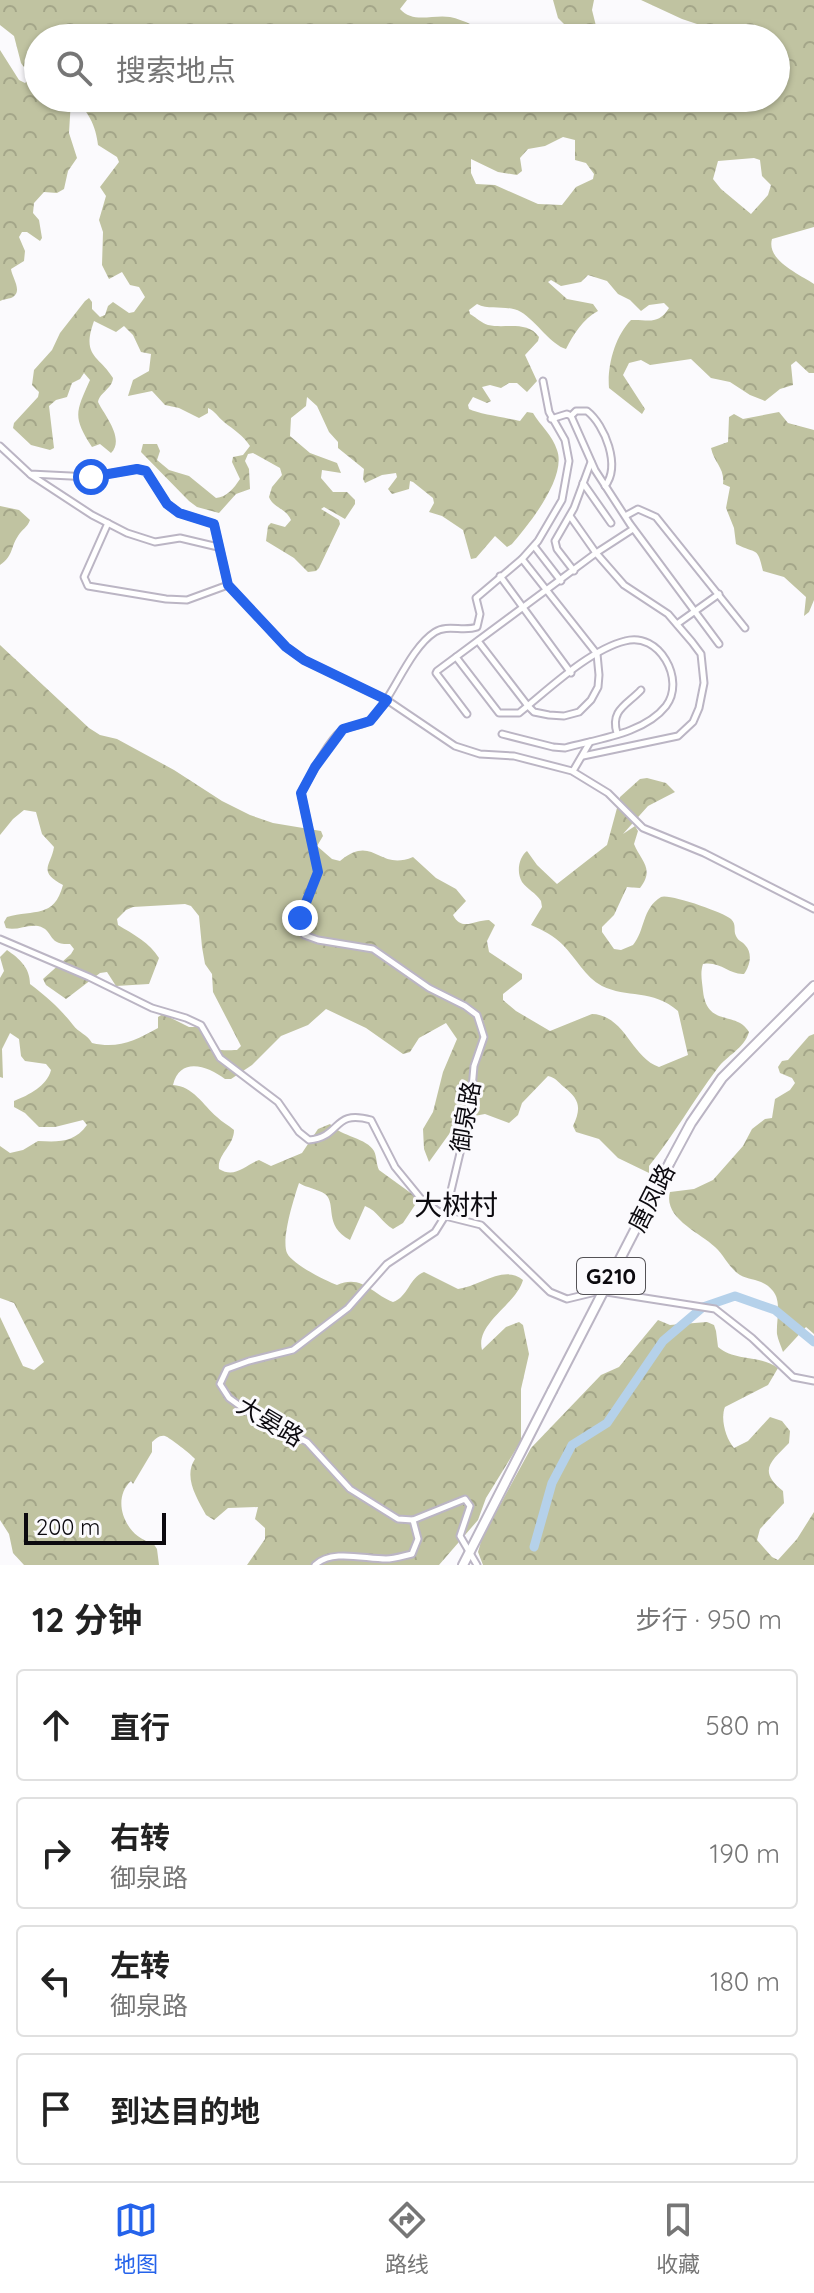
<!DOCTYPE html>
<html lang="zh">
<head>
<meta charset="utf-8">
<style>
	:root { --surface:#fff; --page:#f2f2f2; --text:#222; --muted:#767676; --line:#e0e0e0; --accent:#2563eb }
	body { margin:0; font-family:Quicksand,"Noto Sans SC",sans-serif; background:var(--page); color:var(--text) }
	.scale { position:absolute; left:24px; bottom:20px; width:142px; box-sizing:border-box; padding-left:8px; border:4px solid #0c0a0f; border-top:0; font-size:22px; line-height:28px; white-space:nowrap; color:#0c0a0f; -webkit-text-stroke:6px #fbfafd; paint-order:stroke }
	.stop { position:absolute; width:24px; height:24px; margin:-18px; border:6px solid #2563eb; border-radius:50%; background:#fff }
	.stop.end { background:#2563eb; border-color:#fff; box-shadow:0 2px 8px #0008 }
	.list { margin:0; padding:0; list-style:none }
	h2 { display:flex; justify-content:space-between; align-items:center; height:104px; margin:0; padding:0 32px; font-size:34px }
	h2 small { font-size:26px; font-weight:400; color:var(--muted) }
	.list li { display:grid; grid-template-columns:52px 1fr auto; gap:24px; align-items:center; box-sizing:border-box; height:112px; margin:0 16px 16px; padding:0 16px; border:2px solid var(--line); border-radius:8px }
	.list b { display:block; font-size:30px; white-space:nowrap }
	.list p { margin:0; font-size:26px; white-space:nowrap; color:var(--muted) }
	.list em { font-size:26px; font-style:normal; color:var(--muted) }
	.icon { flex:none; width:44px; height:44px; fill:none; stroke:currentColor; stroke-width:2; stroke-linecap:round; stroke-linejoin:round }
	.map { position:relative; flex:none; width:814px; height:1565px; overflow:hidden }
	.search { position:absolute; background:var(--surface); box-shadow:0 2px 6px #0004; left:24px; right:24px; top:24px; height:88px; display:flex; align-items:center; gap:20px; box-sizing:border-box; padding:0 28px; border-radius:44px; color:var(--muted); font-size:30px }
	.sheet { height:616px; background:var(--surface) }
	nav { display:flex; justify-content:space-around; align-items:center; box-sizing:border-box; height:112px; border-top:2px solid var(--line); background:var(--surface); font-size:22px; color:var(--muted) }
	nav a { display:grid; justify-items:center; gap:4px }
	nav .on { color:var(--accent) }
	.map>svg:first-child { display:block }
	.forest { fill:url(#forest-crowns); fill-rule:evenodd }
	.lines { fill:none; stroke-linecap:round; stroke-linejoin:round }
	.river { stroke:#b5d1ea; stroke-width:9 }
	.minor-casing { stroke:#bbb5c4; stroke-width:9 }
	.highway-casing { stroke:#bbb5c4; stroke-width:12 }
	.minor { stroke:#fff; stroke-width:5 }
	.highway { stroke:#fff; stroke-width:8 }
	.highway-bridge-casing { stroke:#bbb5c4; stroke-width:12; stroke-linecap:butt }
	.highway-bridge { stroke:#fff; stroke-width:8 }
	.route { stroke:#2563eb; stroke-width:10 }
	.labels { text-anchor:middle; stroke-width:6; stroke-linejoin:round; paint-order:stroke }
	.shield { fill:#fbfafd; stroke:#545256; stroke-width:2 }
	.shield-label { font-size:22px; font-weight:bold; fill:#0c0a0f }
	.street-label { font-size:24px; fill:#0c0a0f; stroke:#fbfafd }
	.quarter-label { font-size:28px; fill:#0c0a0f; stroke:#fbfafd }
</style>
</head>
<body>
<div class="map">
<svg width="814" height="1565" viewBox="0 0 814 1565">
	<defs>
		<pattern id="forest-crowns" width="20" height="18" patternUnits="userSpaceOnUse" patternTransform="scale(2)"><rect width="20" height="18" fill="#c0c3a1"/><path d="M2 6a3 3 0 1 1 6 0M12 15a3 3 0 1 1 6 0" fill="none" stroke="#a4a689"/></pattern>
	</defs>
	<rect width="100%" height="100%" fill="#fbfafd"/>
	<!-- forest -->
	<g class="forest">
		<path d="M0 0H407L400 9C413 24 433 14 450 17 464 20 481 28 491 38H38V98H776V38H739L682 19 641 0H814V227L772 239C766 260 799 274 814 284V373H809L796 361 791 365 793 385 780 389 765 401 750 395 730 382 711 378 691 359 650 365 641 360 629 363 623 375 645 409 642 414 609 388C607 366 615 336 631 320 647 319 658 326 669 308L664 303 649 305 641 311 630 300 618 294 607 281 588 275 581 282 561 286 551 280 548 282 567 299 593 304 598 311C583 319 573 335 566 349 551 345 536 321 521 312 506 304 491 311 477 304L469 310 470 314C475 317 483 324 488 325 505 329 527 320 539 337L538 341 525 355 537 381 527 392 517 383H509L501 388 490 385 482 387 491 401 487 403 473 397 468 405 469 409C479 414 508 418 520 421L527 412 533 413C540 425 553 436 557 450 567 477 530 523 512 544L507 547 495 536 476 558 471 559 463 530 442 516 429 512 434 503 433 498 413 482 410 481 409 489 392 494 388 489 397 477 396 473 382 475 365 483 363 479 364 469 338 448V442L329 432 317 406 307 397 306 406 291 418 290 436 310 453 337 463 341 473 322 470 321 478 333 492H347L355 500V504L345 519 324 507 321 509 339 520 340 524 319 568 316 571 308 572 294 558 266 541 268 526 271 523 285 527 291 520C286 508 273 508 269 497L272 487 282 475 280 468 253 453 248 454 245 461 249 469 250 489 236 494 219 513 197 507 189 501 141 452 143 444H157L160 451 157 460 169 470 189 476 216 498C227 497 234 488 240 479L232 462 233 457 243 455 250 446C243 435 234 430 224 422 218 417 215 411 208 408V413L199 418 179 408 165 405 152 391 128 396 133 380 149 371 151 354 141 352 133 335 124 326 116 332 94 321C81 357 99 355 113 378 112 389 100 392 98 402 105 416 125 439 111 453L100 444 92 447C72 416 76 412 90 380L84 373 80 379 72 383 67 397 56 400 49 406 54 448 50 450 31 445 13 428 14 423 38 397 39 392 32 385 34 370 52 350 60 333 85 301 89 298 92 302V309L100 317 105 315 108 306 113 302 129 313 134 312 145 297 139 287 130 285 122 272 109 279 102 265 103 232 99 220 106 196 100 187 119 162 117 157 98 145C96 127 88 107 71 100L69 133 77 158 68 171 64 189 57 193 44 192 34 203 33 213 39 220 42 238 40 241 27 232H22L19 237 25 251 24 261 11 269C12 278 24 292 11 298 8 299 4 299 0 301V50L19 80 25 83 31 77 21 63 14 36 0 25ZM563 137 575 140V160L586 163 594 174 593 179 576 187 562 205 538 204 495 185 476 184 471 173V159L498 172 517 175 522 171 520 158 528 149 545 146ZM754 158 760 160 762 176 771 185 768 195 751 214 721 189 713 179 718 161Z"/>
		<path d="M553 0H594L592 10 597 30 615 31 628 38H578L558 18Z"/>
		<path d="M779 412 788 423 814 430V600L809 612 804 616 806 597 784 577 763 571C757 545 757 555 736 544L734 528 726 508 730 487 723 484C725 468 714 463 711 448L728 442 729 417 734 414 743 419Z"/>
		<path d="M0 506 19 510 30 520C27 528 22 529 18 536 10 548 14 555 0 565Z"/>
		<path d="M0 645 89 728 100 735 117 739 174 770 222 801 250 815 273 823 321 831 323 836 317 846 332 859 340 861C374 833 378 872 413 857L436 878 456 889 466 901 453 915C462 932 474 920 489 920L495 925 487 941 489 952 522 974V979L503 994V1000L516 1011 550 1031 592 1014C625 1015 631 1057 659 1067L688 1055 678 1011C653 989 626 998 602 986 585 977 576 958 563 945 554 936 543 930 531 925L542 907 541 901C536 893 527 889 522 882 516 872 519 857 527 851L537 865 557 884 607 845 620 797 640 779 647 778 666 783 675 792 648 806 623 834 635 826 638 831 634 844C641 861 655 869 640 888L627 887 614 915 602 927V932L614 949 621 950 633 945C645 931 642 908 661 897 668 893 723 912 731 919 737 925 733 930 736 936 739 942 742 941 745 945 753 953 750 966 744 974 729 975 721 961 703 964 700 973 702 981 703 991 707 1028 736 1010 749 1032 744 1049 727 1055 717 1069 693 1101 674 1135 649 1166V1173L618 1158 599 1139 576 1132 573 1126C582 1107 579 1099 564 1087 557 1081 556 1078 548 1076L522 1103 518 1115 509 1123 485 1114 474 1116 452 1130 429 1162 424 1149 423 1129 433 1112 443 1072 457 1039 446 1023 419 1038 410 1052 403 1054 366 1028 326 1009 308 1025 281 1036 252 1065 231 1079H225C208 1066 180 1056 173 1085 193 1086 203 1105 217 1117 222 1122 228 1125 234 1130 234 1146 217 1154 219 1169 235 1179 245 1165 259 1160L271 1166 302 1153 318 1129 330 1124C342 1137 367 1138 374 1151 377 1157 376 1164 379 1170L419 1199 403 1223 393 1229C382 1223 378 1211 365 1206L350 1240C323 1226 337 1203 325 1194 318 1189 307 1188 299 1183 294 1198 281 1239 287 1253 292 1264 326 1281 337 1285 362 1274 372 1294 393 1302 408 1297 409 1278 424 1272L458 1289C479 1287 504 1264 523 1280 516 1305 475 1323 482 1350L506 1327 519 1322 523 1325 529 1354 521 1389V1441L486 1498 478 1520 439 1565H247L265 1539V1528L255 1519 258 1507 228 1508 214 1520 206 1515C197 1498 183 1477 195 1459 192 1455 169 1437 165 1436 159 1435 156 1439 152 1442V1452L133 1484 131 1481C110 1500 126 1538 153 1543L157 1549 159 1565H24L13 1553 9 1534 0 1520V1317L23 1366 34 1370 44 1362 14 1303 0 1298V1146L10 1153 23 1150 38 1141C58 1142 74 1143 87 1125L83 1120 55 1127H39L25 1113 14 1107V1101C29 1095 47 1086 51 1070L46 1064 25 1061 21 1056 19 1039 10 1033 2 1049 3 1078 0 1077V978L4 971 0 957 7 950C20 959 30 968 30 984 48 998 59 1007 73 1025 79 1033 87 1034 92 1043 118 1049 135 1041 158 1028V1017L163 1014 189 1027H201C215 1050 210 1051 237 1050L241 1046 213 992 212 974 205 964 202 947 199 916 191 906 185 904 133 907 126 910 117 919 118 925C133 934 150 943 159 958L149 984 116 986 107 972 100 973 66 999 46 985 43 979 71 954 74 949 70 944C46 945 55 930 38 926 27 924 17 931 6 928L4 922 7 917C34 909 54 919 63 885 37 871 51 866 54 847L42 834 36 812 24 810 13 819 0 835Z"/>
		<path d="M814 1034V1334L806 1327 783 1352C781 1346 778 1340 777 1334 776 1321 782 1302 773 1291 764 1279 751 1281 740 1275 729 1268 724 1255 715 1247 699 1232 663 1218 670 1192L694 1189 713 1180 743 1146 752 1129 765 1119 772 1118 775 1099 790 1090 795 1083 792 1078 780 1073 778 1067 782 1061 788 1060 809 1036Z"/>
		<path d="M658 1320 670 1325 707 1322 714 1325 716 1331 718 1347C736 1362 758 1354 778 1368L768 1385 725 1407C720 1419 726 1439 734 1448L748 1441 770 1417 782 1421 790 1431 789 1443C773 1460 756 1470 783 1491L784 1503 760 1529 757 1540 772 1557 778 1560 797 1539 814 1512V1565H483L478 1552 482 1538 531 1448 601 1375 619 1367Z"/>
	</g>
	<g class="lines">
		<!-- river -->
		<path class="river" d="M534 1547 552 1483 572 1445 607 1423 663 1341 703 1307 735 1296 775 1310 814 1342"/>
		<defs>
			<g id="minor">
				<path d="M571 416 576 411H587C605 425 621 466 605 486"/>
				<path d="M551 419 567 414 571 416 595 470 630 524 719 644"/>
				<path d="M0 446 30 474 91 477 137 469 146 471 167 504 179 513 214 524 228 585 286 647 304 660 387 700 455 746 480 754 514 756 572 771 608 793 643 828 704 853 814 909"/>
				<path d="M31 475 92 515 127 533 155 542 180 538 218 547"/>
				<path d="M583 483 611 523"/>
				<path d="M627 515 638 509 656 517 745 628"/>
				<path d="M570 516 596 553 624 585 668 614 692 642 701 654 704 683 699 708 693 722 678 736 583 756"/>
				<path d="M108 523 84 577 88 586 166 599 187 600 228 585"/>
				<path d="M534 546 561 581"/>
				<path d="M574 571 557 549 555 541 574 508 591 462"/>
				<path d="M500 576 571 673"/>
				<path d="M677 624 719 594"/>
				<path d="M478 641 528 706 534 712 549 715 564 716 579 712 591 700 598 687 599 675 597 654 522 559"/>
				<path d="M456 657 499 713H519C548 690 589 650 625 641 659 631 686 680 666 706 644 734 597 739 565 748L553 747 502 734"/>
				<path d="M467 714 436 673 437 671 596 553 633 529"/>
				<path d="M617 733C610 710 627 705 641 690"/>
				<path d="M573 771 590 742"/>
				<path d="M0 939 89 977 152 1008 186 1018 201 1025 220 1058 278 1102 299 1132 309 1140C342 1137 332 1109 371 1120L395 1167 422 1200 445 1216 481 1225 550 1292 567 1299 600 1291 715 1309 752 1338 793 1377 814 1381"/>
				<path d="M315 1565C332 1549 364 1559 386 1559 394 1559 403 1556 412 1554L418 1539 413 1520"/>
				<path d="M477 1565 460 1536 470 1506 465 1499 413 1520 398 1519 350 1489 307 1442 247 1411 229 1398 220 1384 227 1369 249 1361 293 1350 348 1308 387 1264 435 1232 445 1216 470 1111 474 1066 484 1037 477 1015 465 1006 429 988 373 949 318 940 304 935 300 918 318 872 301 793C310 777 327 743 341 731 350 724 365 727 374 717 394 694 410 648 435 632 447 624 464 632 477 627L480 614 476 598 522 559 538 541 562 500 569 461 565 440 549 412 543 381"/>
			</g>
			<g id="highway">
				<path d="M670 1162 691 1123 722 1078 814 986"/>
				<path d="M463 1565 552 1391"/>
			</g>
		</defs>
		<!-- minor casing -->
		<use href="#minor" class="minor-casing"/>
		<!-- highway casing -->
		<use href="#highway" class="highway-casing"/>
		<!-- minor -->
		<use href="#minor" class="minor"/>
		<!-- highway -->
		<use href="#highway" class="highway"/>
		<defs>
			<path id="highway-bridge" d="M552 1391 670 1162"/>
		</defs>
		<!-- highway-bridge casing -->
		<use href="#highway-bridge" class="highway-bridge-casing"/>
		<!-- highway-bridge -->
		<use href="#highway-bridge" class="highway-bridge"/>
	</g>
	<g class="lines">
		<!-- route -->
		<path class="route" d="M91 477 137 469 146 471 167 504 179 513 214 524 228 585 286 647 304 660 387 700 370 721 343 729 315 767 301 793 318 872 300 918"/>
	</g>
	<g class="labels">
		<!-- shield labels -->
		<rect class="shield" x="577" y="1258" width="68" height="36" rx="6"/>
		<g class="shield-label">
			<text x="611" y="1284">G210</text>
		</g>
		<!-- street labels -->
		<g class="street-label">
			<text transform="translate(466 1117) rotate(-80)" y="8">御泉路</text>
			<text transform="translate(652 1198) rotate(-63)" y="8">唐凤路</text>
			<text transform="translate(270 1422) rotate(31)" y="8">大晏路</text>
		</g>
		<!-- quarter labels -->
		<g class="quarter-label">
			<text x="456" y="1215">大树村</text>
		</g>
	</g>
</svg>
<div class="scale">200 m</div>
<div class="stop" style="left:91px;top:477px"></div>
<div class="stop end" style="left:300px;top:918px"></div>
<div class="search"><svg class="icon" aria-label="search" viewBox="0 0 24 24"><circle cx="10" cy="10" r="6"/><path d="M15 15l6 6"/></svg>搜索地点</div>
</div>
<section class="sheet">
<h2>12 分钟<small>步行 · 950 m</small></h2>
<ul class="list">
<li><svg class="icon" aria-label="ahead" viewBox="0 0 24 24"><path d="M12 20V5M6 11l6-6 6 6"/></svg><div><b>直行</b></div><em>580 m</em></li>
<li><svg class="icon" aria-label="right" viewBox="0 0 24 24"><path d="M7 20v-9h11M14 6l5 5-5 5"/></svg><div><b>右转</b><p>御泉路</p></div><em>190 m</em></li>
<li><svg class="icon" aria-label="left" viewBox="0 0 24 24"><path d="M17 20v-9H6M10 6l-5 5 5 5"/></svg><div><b>左转</b><p>御泉路</p></div><em>180 m</em></li>
<li><svg class="icon" aria-label="arrive" viewBox="0 0 24 24"><path d="M6 21V4h12l-3 4 3 4H6"/></svg><div><b>到达目的地</b></div></li>
</ul>
</section>
<nav>
<a class="on"><svg class="icon" aria-label="map" viewBox="0 0 24 24"><path d="M3 6l6-2 6 2 6-2v14l-6 2-6-2-6 2zM9 4v14M15 6v14"/></svg>地图</a>
<a><svg class="icon" aria-label="directions" viewBox="0 0 24 24"><path d="M12 3l9 9-9 9-9-9zM9 14v-3h6M13 9l2 2-2 2"/></svg>路线</a>
<a><svg class="icon" aria-label="saved" viewBox="0 0 24 24"><path d="M7 4h10v16l-5-4-5 4z"/></svg>收藏</a>
</nav>
</body>
</html>
